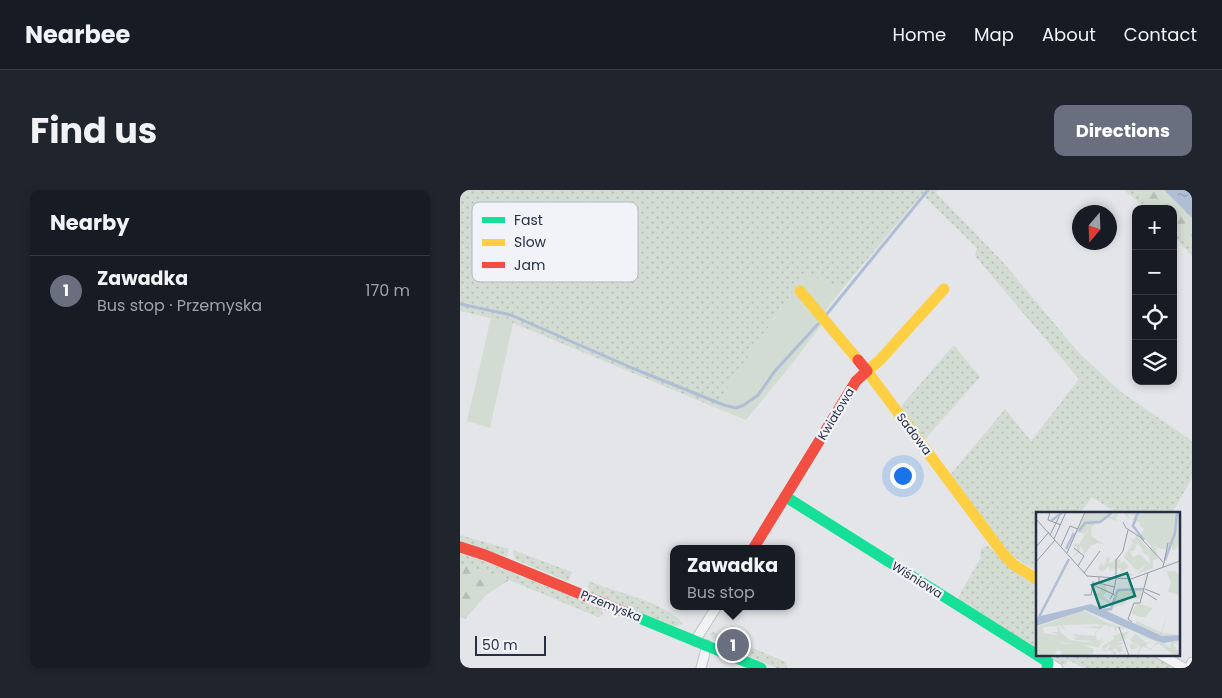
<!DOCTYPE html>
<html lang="en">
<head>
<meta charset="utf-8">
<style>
	:root { --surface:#171b24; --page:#20242c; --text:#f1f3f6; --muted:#9ea1a6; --line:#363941; --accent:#696f7e }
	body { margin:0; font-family:Poppins,sans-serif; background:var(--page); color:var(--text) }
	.controls { position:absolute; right:15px; top:15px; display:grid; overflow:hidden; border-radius:10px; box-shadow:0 2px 8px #0003 }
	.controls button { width:45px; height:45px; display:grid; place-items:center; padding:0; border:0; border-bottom:1px solid var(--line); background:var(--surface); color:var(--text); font:25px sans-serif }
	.compass { position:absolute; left:612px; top:15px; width:45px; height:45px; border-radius:50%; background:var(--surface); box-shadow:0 2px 8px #0003; rotate:199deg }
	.scale { position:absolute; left:15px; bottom:12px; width:71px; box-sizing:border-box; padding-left:5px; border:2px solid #282f44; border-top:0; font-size:14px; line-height:18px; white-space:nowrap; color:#282f44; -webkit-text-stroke:4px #f1f3f8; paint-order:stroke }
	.you { position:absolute; left:442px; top:285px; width:18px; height:18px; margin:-12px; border:4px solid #fff; border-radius:50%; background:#1a73e8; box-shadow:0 0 0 8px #1a73e833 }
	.badge { display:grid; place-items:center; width:32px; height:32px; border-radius:50%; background:var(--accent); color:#fff; font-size:16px; font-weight:700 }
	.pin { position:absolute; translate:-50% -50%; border:2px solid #fff; box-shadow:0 1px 5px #0006 }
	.popup { position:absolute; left:210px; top:355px; width:125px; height:65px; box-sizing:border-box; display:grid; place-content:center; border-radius:10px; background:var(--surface); filter:drop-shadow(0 1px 4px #0005); font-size:16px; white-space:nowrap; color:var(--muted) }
	.popup b { font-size:19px; color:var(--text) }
	.popup::after { content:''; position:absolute; left:50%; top:100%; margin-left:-10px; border:10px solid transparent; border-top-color:var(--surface) }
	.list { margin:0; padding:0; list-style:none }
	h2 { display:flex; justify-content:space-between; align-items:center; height:65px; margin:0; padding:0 20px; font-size:21px }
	h2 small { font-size:16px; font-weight:400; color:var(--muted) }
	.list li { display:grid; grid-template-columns:32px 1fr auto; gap:15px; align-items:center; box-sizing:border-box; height:70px; padding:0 20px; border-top:1px solid var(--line) }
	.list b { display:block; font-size:19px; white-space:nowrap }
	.list p { margin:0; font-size:16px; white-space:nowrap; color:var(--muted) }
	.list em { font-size:16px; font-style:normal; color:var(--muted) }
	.icon { flex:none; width:28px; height:28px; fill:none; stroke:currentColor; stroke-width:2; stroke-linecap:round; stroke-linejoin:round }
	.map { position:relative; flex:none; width:732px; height:478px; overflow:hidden; border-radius:10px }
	header { display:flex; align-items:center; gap:30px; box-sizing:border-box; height:70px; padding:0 25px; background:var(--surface); border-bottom:1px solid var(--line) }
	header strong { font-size:24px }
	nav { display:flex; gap:28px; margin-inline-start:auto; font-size:18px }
	.intro { display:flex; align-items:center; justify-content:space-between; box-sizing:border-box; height:120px; padding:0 30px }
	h1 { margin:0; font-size:35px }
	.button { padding:12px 22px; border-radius:10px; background:var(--accent); color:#fff; font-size:18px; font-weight:700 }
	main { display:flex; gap:30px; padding:0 30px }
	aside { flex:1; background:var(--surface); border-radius:10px; box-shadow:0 2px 8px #0003 }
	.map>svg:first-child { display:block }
	.grass { fill:url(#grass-dots) }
	.forest { fill:url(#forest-firs) }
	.green { fill:#d2dcd3 }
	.water { fill:url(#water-ripples) }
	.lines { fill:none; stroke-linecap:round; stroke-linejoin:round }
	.stream { stroke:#afbed5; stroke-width:3 }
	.street-casing { stroke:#c0c2c7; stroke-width:11 }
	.street { stroke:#f2f3f5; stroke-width:9 }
	.fast { stroke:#16e098; stroke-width:11 }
	.slow { stroke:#ffcf43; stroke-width:11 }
	.jam { stroke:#f24e42; stroke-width:11 }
	.labels { text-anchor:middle; stroke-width:4.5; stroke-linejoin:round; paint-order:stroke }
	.street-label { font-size:12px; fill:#282f44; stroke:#f1f3f8 }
	.inset-river { fill:none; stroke:#afbed5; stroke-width:2.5 }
	.inset-road { fill:none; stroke:#989ca7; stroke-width:1 }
	.view { fill:#0f766e; fill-opacity:0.15; stroke:#0f766e; stroke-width:2.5 }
	.inset-edge { fill:none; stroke:#282f44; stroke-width:2.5 }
	.key { fill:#f1f3f8; stroke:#b5b8c2; stroke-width:1 }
	.key-label { font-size:14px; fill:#282f44 }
</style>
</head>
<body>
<header>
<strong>Nearbee</strong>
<nav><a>Home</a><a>Map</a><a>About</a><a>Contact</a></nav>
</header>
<div class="intro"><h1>Find us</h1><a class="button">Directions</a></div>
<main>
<aside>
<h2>Nearby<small></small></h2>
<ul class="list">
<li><span class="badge">1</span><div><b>Zawadka</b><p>Bus stop · Przemyska</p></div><em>170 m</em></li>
</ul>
</aside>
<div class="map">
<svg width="732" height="478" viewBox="0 0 732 478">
	<defs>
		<pattern id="grass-dots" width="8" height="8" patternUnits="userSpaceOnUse" patternTransform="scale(1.25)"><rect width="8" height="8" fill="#d2dcd3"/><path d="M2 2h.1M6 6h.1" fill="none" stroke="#b4bdb6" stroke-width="1.8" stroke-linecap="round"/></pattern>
		<pattern id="forest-firs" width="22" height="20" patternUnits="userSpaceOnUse" patternTransform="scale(1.25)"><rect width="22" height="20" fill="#d2dcd3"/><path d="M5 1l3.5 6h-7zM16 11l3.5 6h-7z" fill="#b4bdb6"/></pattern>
		<pattern id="water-ripples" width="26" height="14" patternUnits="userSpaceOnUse" patternTransform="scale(1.25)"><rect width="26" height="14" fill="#afbed5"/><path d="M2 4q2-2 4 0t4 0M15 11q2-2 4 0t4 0" fill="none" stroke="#8e9bae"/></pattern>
	</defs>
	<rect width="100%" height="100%" fill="#e3e5e9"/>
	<!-- grass -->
	<g class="grass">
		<path d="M0 0H477L476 3 542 71 619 163 661 202 732 251V288L712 323H657L632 307 620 323H577V381L544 361 490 285 545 219 571 251 619 189 515 66 517 58 462 4 383 98 349 85 336 97 254 217 53 133 0 121Z"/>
		<path d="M664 0H678L696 19H686Z"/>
		<path d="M713 36 732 54V66L713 45Z"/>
		<path d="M494 155 520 187 464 250 440 220 442 215Z"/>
		<path d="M0 345 49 359 47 366H45L0 352Z"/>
		<path d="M528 355 546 375 577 394V459L498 411 499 406 520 369 521 359Z"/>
		<path d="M53 360 112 382 109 390 107 391 61 372 55 369Z"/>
		<path d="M0 364 18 369 141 418 143 425 138 427 49 390 0 374Z"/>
		<path d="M129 391C155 403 205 411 223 434L214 436 130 402 128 396Z"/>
		<path d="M254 442 326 472 327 478H317L291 467 281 459 252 447 250 444Z"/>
		<path d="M586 464H692L715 478H625L608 470 605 475Z"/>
	</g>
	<!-- forest -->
	<g class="forest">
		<path d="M678 0H704L732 28V54L713 36V19H696Z"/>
		<path d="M0 374 49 390 26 405 5 429 0 427Z"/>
	</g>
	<!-- green -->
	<g class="green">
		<path d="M349 84 383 98 365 121 362 134 335 170 286 230 254 217 336 97Z"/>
		<path d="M31 128 53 133 30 238 7 231Z"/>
	</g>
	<!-- water -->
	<path class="water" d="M704 0H732V28Z"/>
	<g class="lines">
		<!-- stream -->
		<g class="stream">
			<path d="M0 114 51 125 172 178 264 215 276 218 284 215 298 205 315 181 358 134"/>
			<path d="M366 125 468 0"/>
		</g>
		<defs>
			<g id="street">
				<path d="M235 451 257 416"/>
				<path d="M700 464 724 478"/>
				<path d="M588 472 598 478"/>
				<path d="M241 478 247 455"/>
				<path d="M729 478 732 472"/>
			</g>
		</defs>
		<!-- street casing -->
		<use href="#street" class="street-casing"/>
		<!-- street -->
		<use href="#street" class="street"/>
		<!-- fast -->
		<g class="fast">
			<path d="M326 307 588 472 587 478"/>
			<path d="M167 423 301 478"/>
		</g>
		<!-- slow -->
		<g class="slow">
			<path d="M484 99 420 170 407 181 544 365 554 375 577 389"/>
			<path d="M340 101 398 170"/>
		</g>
		<!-- jam -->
		<g class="jam">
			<path d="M0 357 25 365 167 423"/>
			<path d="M293 359 396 191 407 181 398 170"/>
		</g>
	</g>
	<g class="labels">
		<!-- street labels -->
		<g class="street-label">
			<text transform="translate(376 224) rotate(-59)" y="4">Kwiatowa</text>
			<text transform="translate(454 244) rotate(53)" y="4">Sadowa</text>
			<text transform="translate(457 390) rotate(32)" y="4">Wiśniowa</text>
			<text transform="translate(151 416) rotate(22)" y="4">Przemyska</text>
		</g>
	</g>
	<!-- overview -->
	<g transform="translate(576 322)">
		<rect width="144" height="144" fill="#e3e5e9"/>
		<path d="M62 0H76L73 4 76 5 79 0H83L80 9 71 6 56 14ZM51 16 50 22 56 17 55 24 70 33 62 31 55 34 48 43 45 33 43 41 38 44 41 39V34L37 36 39 31 43 33 49 22 44 20 48 21ZM123 18 134 24 133 29 139 28 141 36 136 39V34L134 38 121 36ZM101 23 115 41V34L120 36 121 47 116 49V41H112L108 36 107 38 101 31 98 39H94L97 45 104 42 112 52 101 59 88 45 97 31 94 26 98 28ZM71 44 74 46 73 52 81 46 85 49 82 53 88 49 93 54 86 61 83 56 76 58 77 53 74 60 73 54 66 60 62 56 66 50 68 55ZM130 59H139L144 65V83L132 80 135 70ZM112 62 108 80 105 87 93 86 87 93 73 96 76 92 55 83 64 80 65 75 57 71 69 73 71 78 67 85 77 91 83 78 108 77 109 64ZM18 109 13 113 33 109 73 111 91 117 81 116 79 121 78 115 73 114 76 124 93 119 88 127 96 122 88 128 80 131 89 130 79 136 85 134 87 138 83 141 79 136 75 140 80 139 79 144 75 139 51 133 60 131H44L60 129 40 128 24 113 22 114 26 124 15 120H22L21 114 7 115 8 121 2 118 1 115ZM60 112 67 114 43 115 62 116 59 124 36 122 44 127 34 123 26 113ZM69 113 72 114 78 127 65 135 69 137 75 131 70 140 62 135 69 128 61 133 67 127 61 129 59 120ZM99 122 111 131 116 129 110 133 113 137 119 134 114 138 107 134 101 144 104 135 99 130 102 135 96 138 94 135 95 131 100 134 94 128Z" fill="#d2dcd3" fill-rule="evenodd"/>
		<path d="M50 0H66L59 7 64 5V9L59 8 52 23 51 16 49 21H39ZM87 0H144V38L138 28 133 31V24L123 18 122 35 115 34 105 23 108 16 104 14 103 18 104 11 97 7 99 4 92 2 93 8ZM108 36 114 43 113 36 116 39 117 56 90 66 92 61 100 63 112 52 102 41 114 52 113 44 106 40ZM47 98 73 112 33 109 19 114 11 112ZM131 103 126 121 144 123 124 124 99 113 100 109 125 120ZM3 113 0 115 6 121 22 123 25 120 34 128 61 132 46 134 34 129 36 132 24 130 46 144H25V139L21 138 18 144H0V114ZM89 118 128 131 134 136 135 130 144 128 137 133 144 142 139 144 123 132 117 134 121 130Z" fill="#d2dcd3"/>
		<path d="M34 129 58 137 57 143 46 144 22 131 36 132Z" fill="#d2dcd3"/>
		<path d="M88 0H144V27L122 13 117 12 115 17 108 16 103 8H97L100 3ZM101 91 104 92 117 96 109 105H104L95 101ZM0 117 20 131 17 144H0Z" fill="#d2dcd3"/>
		<path d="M55 92 126 124 144 123V128L128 131 118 128 49 98 0 114V105Z" fill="#afbed5"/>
		<path class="inset-river" d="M102 0 97 14 108 28M15 9 27 0M43 19 49 11 64 10 77 0M30 37 38 21M129 48 139 21 141 0M80 83 82 78 108 77M67 98 75 97 79 85M3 105 33 47"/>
		<path class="inset-road" d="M14 0 12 8 25 13M0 7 51 64 95 67 144 49M87 10 90 16 104 25 127 50M14 23 23 5M18 27 30 0M25 34 34 14 42 17M0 35 13 20M38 36 48 44 42 54M31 41 49 0M0 50 19 28M127 55 132 31M48 61 64 39M63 65V71L78 75M80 66V48L87 39 92 18M80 67 77 82 81 85M57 69V73L77 82 74 87M109 77 124 83M108 80 121 88M48 83H55L57 73M96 110 92 107 98 91H104L112 61M83 115 93 144"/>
		<path class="view" d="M91 61 99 84 64 96 56 73Z"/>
		<rect width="144" height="144" class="inset-edge"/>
	</g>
	<!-- legend -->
	<rect x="12" y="12" width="166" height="80" rx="8" class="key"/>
	<rect x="22" y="27" width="23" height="6" fill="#16e098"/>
	<rect x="22" y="49" width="23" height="7" fill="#ffcf43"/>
	<rect x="22" y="72" width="23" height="6" fill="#f24e42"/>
	<g class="key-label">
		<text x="54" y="35">Fast</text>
		<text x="54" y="57">Slow</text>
		<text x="54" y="80">Jam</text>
	</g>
</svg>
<div class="controls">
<button>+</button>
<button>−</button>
<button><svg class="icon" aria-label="locate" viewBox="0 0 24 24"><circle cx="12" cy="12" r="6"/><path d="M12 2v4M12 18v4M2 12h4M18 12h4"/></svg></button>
<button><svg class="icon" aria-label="layers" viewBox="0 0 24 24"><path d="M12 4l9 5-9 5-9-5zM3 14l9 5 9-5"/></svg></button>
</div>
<svg class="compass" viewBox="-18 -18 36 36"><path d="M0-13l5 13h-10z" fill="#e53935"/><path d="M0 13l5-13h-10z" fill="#9ea1a6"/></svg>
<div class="scale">50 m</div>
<div class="you"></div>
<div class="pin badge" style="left:273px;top:455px">1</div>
<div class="popup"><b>Zawadka</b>Bus stop</div>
</div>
</main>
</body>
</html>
